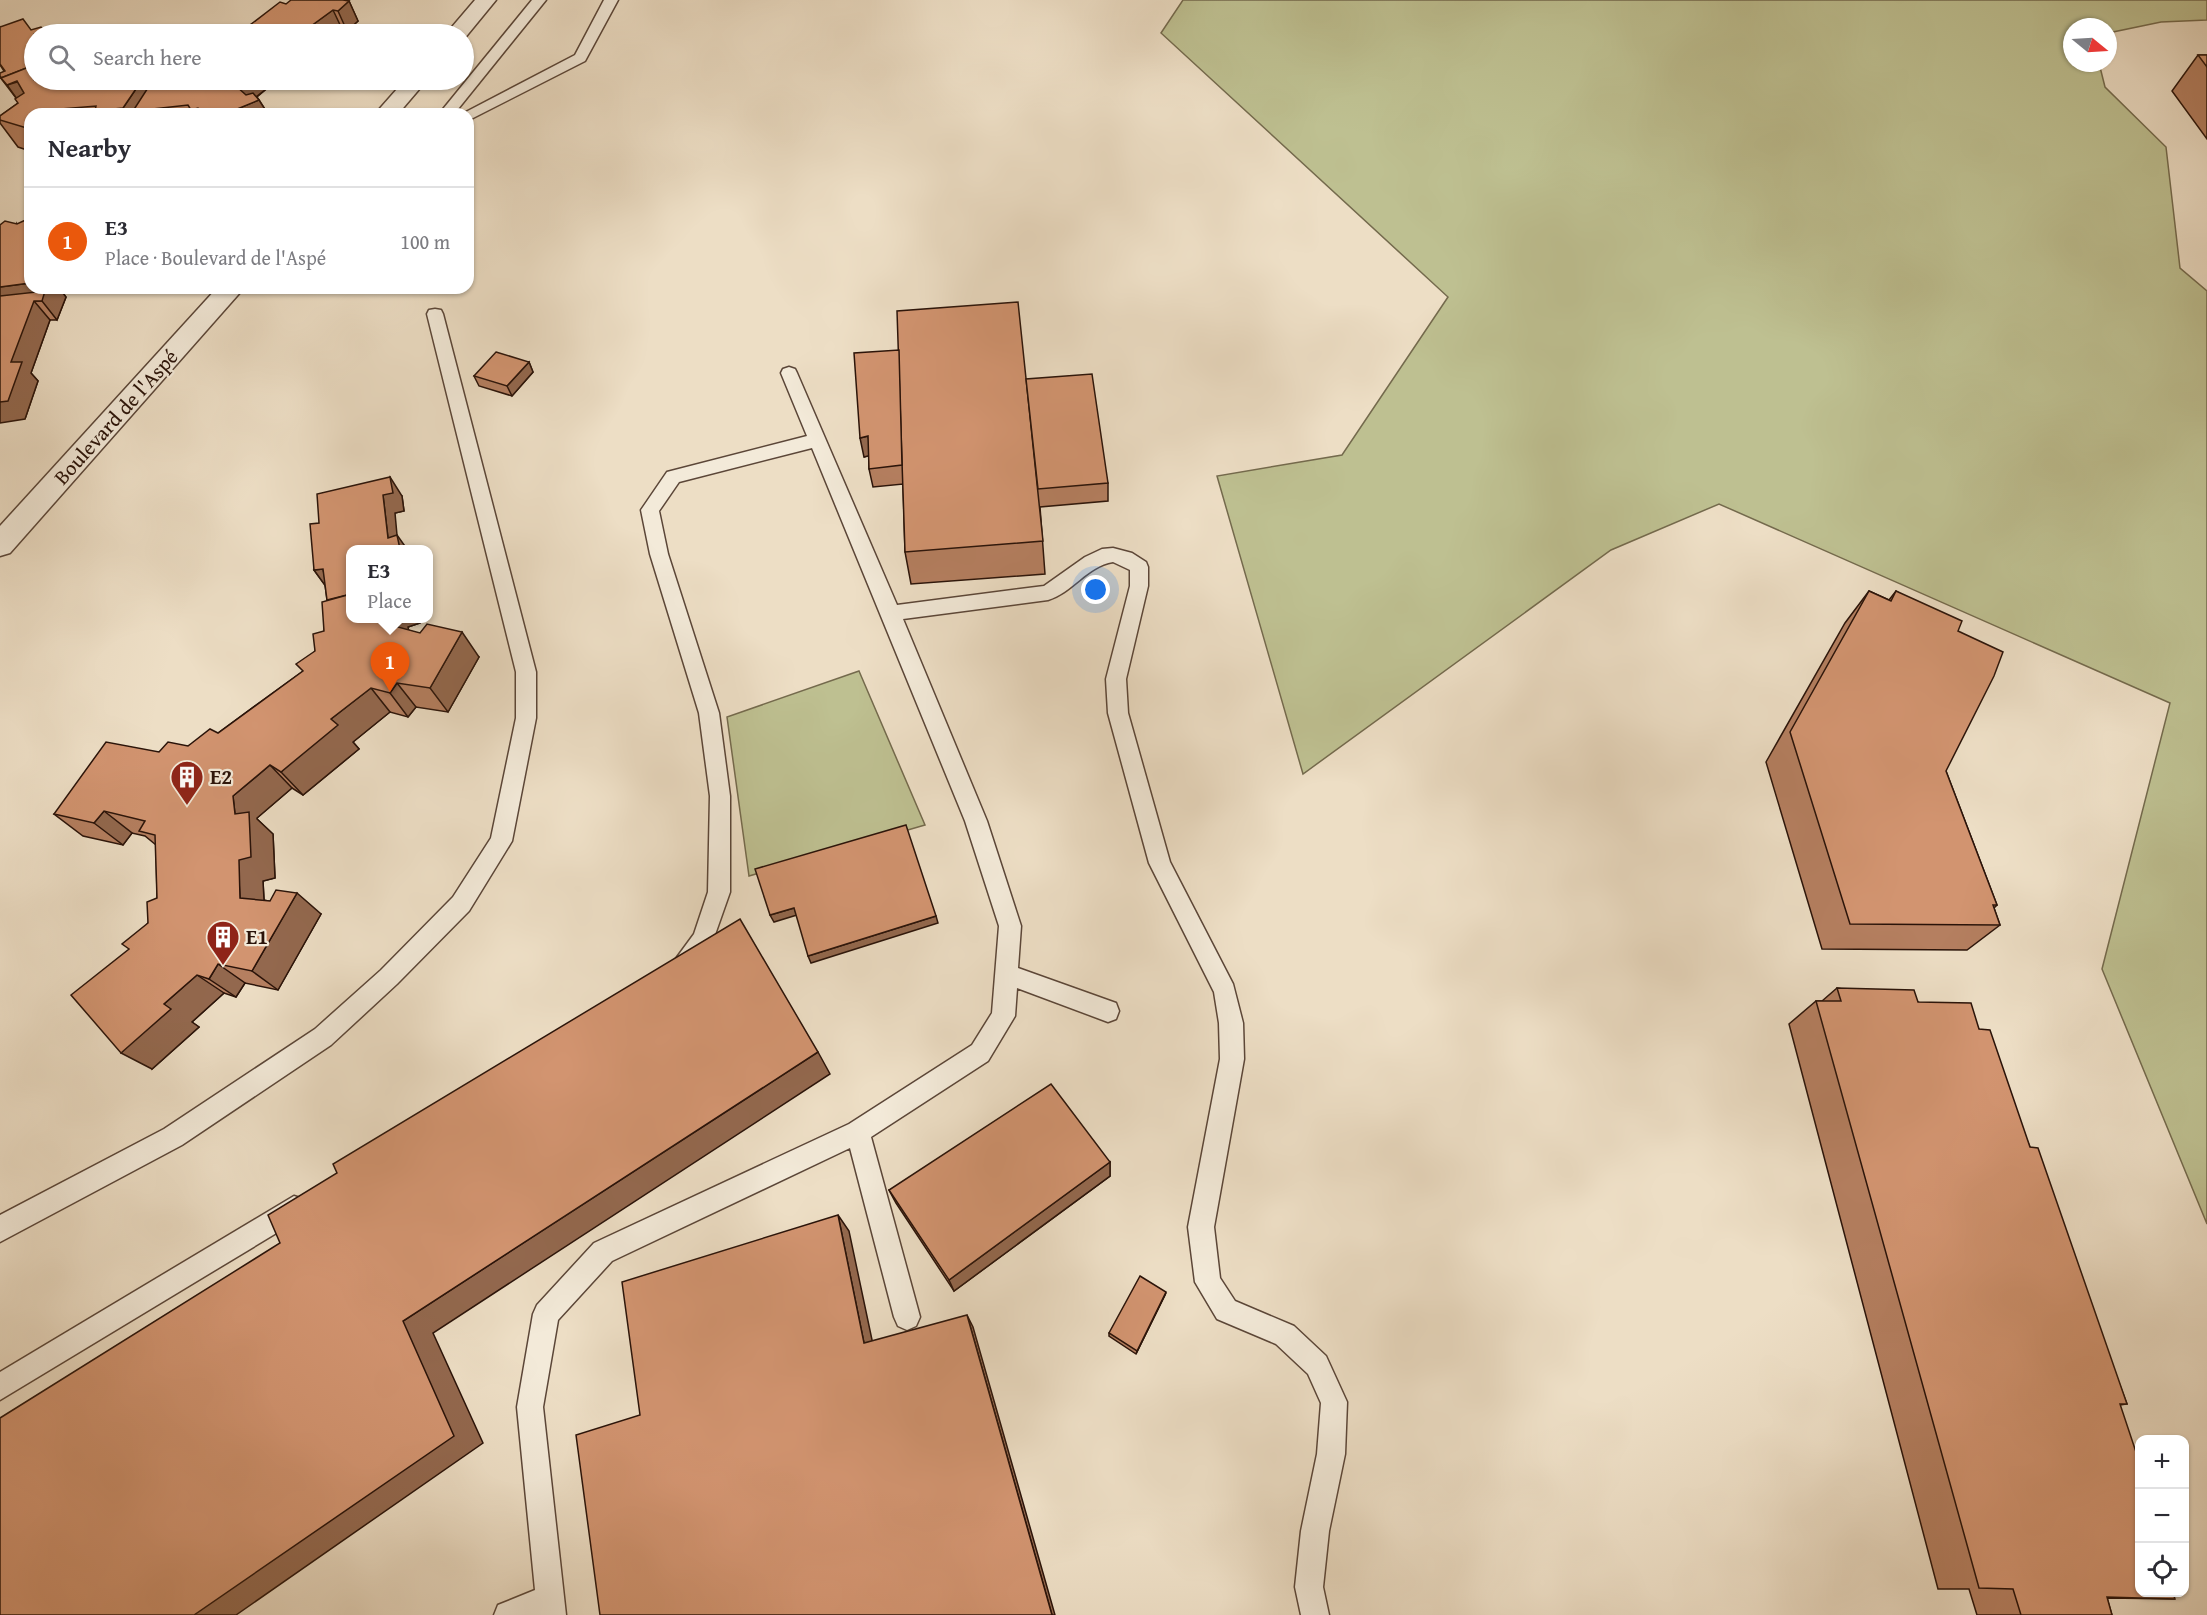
<!DOCTYPE html>
<html lang="en">
<head>
<meta charset="utf-8">
<style>
	:root { --surface:#fff; --page:#f7f7f7; --text:#2b2b33; --muted:#7c7c81; --line:#e1e1e2; --accent:#ea580c }
	body { margin:0; font-family:"Gentium Book Plus",serif; background:var(--page); color:var(--text) }
	.controls { position:absolute; right:18px; bottom:18px; display:grid; overflow:hidden; border-radius:12px; box-shadow:0 2px 4px #0004 }
	.controls button { width:54px; height:54px; display:grid; place-items:center; padding:0; border:0; border-bottom:2px solid var(--line); background:var(--surface); color:var(--text); font:30px sans-serif }
	.compass { position:absolute; left:2063px; top:18px; width:54px; height:54px; border-radius:50%; background:var(--surface); box-shadow:0 2px 4px #0004; rotate:108deg }
	.you { position:absolute; left:1096px; top:590px; width:21px; height:21px; margin:-15px; border:4px solid #fff; border-radius:50%; background:#1a73e8; box-shadow:0 0 0 9px #1a73e833 }
	.badge { display:grid; place-items:center; width:39px; height:39px; border-radius:50%; background:var(--accent); color:#fff; font-size:20px; font-weight:700 }
	.pin { position:absolute; translate:-50% -50px; filter:drop-shadow(0 2px 3px #0008) }
	.pin::after { content:''; position:absolute; top:32px; width:21px; height:18px; background:inherit; clip-path:polygon(0 0,100% 0,50% 100%) }
	.popup { position:absolute; left:346px; top:545px; width:87px; height:78px; box-sizing:border-box; display:grid; place-content:center; border-radius:12px; background:var(--surface); filter:drop-shadow(0 2px 4px #0005); font-size:20px; white-space:nowrap; color:var(--muted) }
	.popup b { font-size:22px; color:var(--text) }
	.popup::after { content:''; position:absolute; left:50%; top:100%; margin-left:-12px; border:12px solid transparent; border-top-color:var(--surface) }
	.list { margin:0; padding:0; list-style:none }
	h2 { display:flex; justify-content:space-between; align-items:center; height:78px; margin:0; padding:0 24px; font-size:26px }
	h2 small { font-size:20px; font-weight:400; color:var(--muted) }
	.list li { display:grid; grid-template-columns:39px 1fr auto; gap:18px; align-items:center; box-sizing:border-box; height:108px; padding:0 24px; border-top:2px solid var(--line) }
	.list b { display:block; font-size:22px; white-space:nowrap }
	.list p { margin:0; font-size:20px; white-space:nowrap; color:var(--muted) }
	.list em { font-size:20px; font-style:normal; color:var(--muted) }
	.icon { flex:none; width:33px; height:33px; fill:none; stroke:currentColor; stroke-width:2; stroke-linecap:round; stroke-linejoin:round }
	.map { position:relative; flex:none; width:2207px; height:1615px; overflow:hidden }
	.search { position:absolute; background:var(--surface); box-shadow:0 2px 4px #0004; left:24px; top:24px; width:450px; height:66px; display:flex; align-items:center; gap:15px; box-sizing:border-box; padding:0 21px; border-radius:33px; color:var(--muted); font-size:22px }
	.panel { position:absolute; background:var(--surface); box-shadow:0 2px 4px #0004; left:24px; top:108px; width:450px; height:186px; border-radius:18px }
	.map>svg:first-child { display:block }
	.green { fill:#bec091; stroke:#746a4d; stroke-width:1.5 }
	.lines { fill:none; stroke-linecap:round; stroke-linejoin:round }
	.service-casing { stroke:#5b4638; stroke-width:3 }
	.tertiary-casing { stroke:#5b4638; stroke-width:3 }
	.service { fill:#f3ead9; fill-rule:evenodd }
	.tertiary { fill:#f3ead9; fill-rule:evenodd }
	.wall { fill:#b57f60; stroke:#2a1309; stroke-width:1.5 }
	.shaded-wall { fill:#93684e; stroke:#2a1309; stroke-width:1.5 }
	.building { fill:#d29470; stroke:#2a1309; stroke-width:1.5 }
	.labels { text-anchor:middle; stroke-width:4.5; stroke-linejoin:round; paint-order:stroke }
	.street-label { font-size:21px; fill:#2a1309; stroke:#f3ead9 }
	.poi-label { font-size:21px; font-weight:bold; fill:#2a1309; stroke:#f3ead9; text-anchor:start }
</style>
</head>
<body>
<div class="map">
<svg width="2207" height="1615" viewBox="0 0 2207 1615">
	<rect width="100%" height="100%" fill="#eddec5"/>
	<filter id="stains"><feTurbulence type="fractalNoise" baseFrequency=".00333" numOctaves="4"/><feColorMatrix values="0 0 0 0 .2 0 0 0 0 .09 0 0 0 0 .02 0 0 0 .5 -.17"/></filter>
	<radialGradient id="worn" r=".72"><stop offset=".6" stop-color="#630" stop-opacity="0"/><stop offset="1" stop-color="#630" stop-opacity=".3"/></radialGradient>
	<!-- green -->
	<g class="green">
		<path d="M1183 0H2207V20L2161 22 2108 33V27H2072V63H2099L2105 87 2166 147 2180 268 2207 291V1224L2102 969 2170 703 1719 504 1611 550 1303 774 1217 476 1342 455 1448 297 1161 33Z"/>
		<path d="M859 671 925 825 749 876 727 717Z"/>
	</g>
	<g class="lines">
		<defs>
			<g id="service">
				<path d="M532 0H546L454 114H439Z"/>
				<path d="M604 0H618L585 61 473 118 468 119V114H462L575 55Z"/>
				<path d="M435 309 441 310 443 314 536 672V718L512 841 469 911 397 984 331 1045 182 1145 0 1242V1215L164 1129 315 1029 381 970 453 897 491 838 516 718V672L427 314 429 310Z"/>
				<path d="M789 367 795 369 797 373 897 605 1044 586 1085 557 1102 549 1113 548 1132 553 1146 562 1148 567V586L1126 679 1128 713 1170 862 1233 984 1243 1023 1244 1059 1214 1227 1220 1278 1235 1301 1294 1326 1326 1356 1347 1402 1345 1454 1329 1531 1323 1587 1329 1615H1301L1295 1587 1301 1531 1317 1454 1321 1403 1308 1374 1276 1344 1217 1319 1195 1282 1188 1227 1220 1059 1219 1023 1214 992 1149 863 1108 713 1106 679 1130 586V570L1113 562C1087 566 1072 593 1048 600L903 619 987 821 1021 926 1018 968 1116 1003 1119 1011 1116 1019 1108 1022 1017 988 1015 1016 988 1061 871 1137 920 1317 916 1326 907 1330 898 1326 894 1317 850 1148 612 1261 558 1320 543 1407 566 1615H494L498 1605 535 1590 517 1407 533 1314 537 1305 594 1243 849 1124 972 1045 992 1013 999 926 965 821 812 448 679 482 659 511 668 554 719 713 730 796V892L711 946 691 971 683 974 675 971 672 964 694 934 708 892 710 796 699 713 650 554 641 510 667 472 807 436 781 373 783 369Z"/>
				<path d="M294 1196 303 1199 306 1208 303 1217 0 1400V1372Z"/>
			</g>
			<g id="tertiary">
				<path d="M475 0H496L464 39V34H446Z"/>
				<path d="M405 80H427L398 114H375Z"/>
				<path d="M217 288H244L10 553 0 556V526Z"/>
			</g>
		</defs>
		<!-- service casing -->
		<use href="#service" class="service-casing"/>
		<!-- tertiary casing -->
		<use href="#tertiary" class="tertiary-casing"/>
		<!-- service -->
		<use href="#service" class="service"/>
		<!-- tertiary -->
		<use href="#tertiary" class="tertiary"/>
	</g>
	<!-- wall -->
	<g class="wall">
		<path d="M349 1 358 21 347 31 342 29H252L250 25 286 4Z"/>
		<path d="M0 27 34 80H285L275 87 270 86 257 97 259 100 268 114H30V151L18 147 0 123V116L18 103 16 98 0 77 4 71 0 65Z"/>
		<path d="M2198 55H2207V139L2172 91Z"/>
		<path d="M17 224 60 289 66 297 57 320H50L31 373 38 381 25 419Z"/>
		<path d="M529 362 533 372 512 396 479 386 474 376Z"/>
		<path d="M1026 379 1108 483V501L1040 507 1045 574 911 584 905 552 903 484 873 487 869 469V455L864 457Z"/>
		<path d="M402 496 404 511 395 513 351 618H420V623L408 627V630L479 657 448 712 416 707 408 717 390 712 353 742 359 749 303 795 292 788 257 818V819L273 834 275 878 263 881 264 900 321 914 278 990 245 983 236 997 224 993 192 1022 199 1027 152 1069 129 949 148 923 157 898 156 845 145 836 132 833 123 845 83 836 54 814 159 752 188 746 218 733 303 671 315 651 324 631 327 600 325 585 314 570 319 523Z"/>
		<path d="M1869 591 1889 600 1896 591 1958 631 1946 771 1997 905 1994 908 2000 925 1967 950 1822 949 1766 762 1845 623Z"/>
		<path d="M1837 988 1918 1002 1979 1029 2030 1147 2127 1404 2120 1405 2139 1593 2175 1599 2107 1598 2112 1615H1977L1969 1589H1938L1789 1024 1816 1001H1822Z"/>
		<path d="M1110 1162V1176L954 1291 896 1203 889 1190Z"/>
		<path d="M1165 1295 1136 1354 1109 1336V1333Z"/>
	</g>
	<!-- shaded-wall -->
	<g class="shaded-wall">
		<path d="M349 1 358 21 347 31 338 11Z"/>
		<path d="M333 10 342 29 335 34H300Z"/>
		<path d="M34 77 27 113 7 85Z"/>
		<path d="M142 80H154L153 109 156 114H127L123 108Z"/>
		<path d="M242 80H267L270 86 247 104 235 85Z"/>
		<path d="M271 80H285L275 87Z"/>
		<path d="M259 100 268 114H225Z"/>
		<path d="M198 108 201 114H194L191 110Z"/>
		<path d="M61 109 65 114H56Z"/>
		<path d="M30 283V288H61L60 289 66 297 57 320 42 301H34L50 320 31 373 38 381 25 419 0 423V402L11 362 0 318V287Z"/>
		<path d="M529 362 533 372 512 396 507 386Z"/>
		<path d="M868 436 872 455 864 457 860 438Z"/>
		<path d="M390 477 402 496 404 511 395 513 397 535 407 549H400L388 538 383 495Z"/>
		<path d="M323 569 327 588 314 570Z"/>
		<path d="M393 618H420V623L408 627 412 651 394 626Z"/>
		<path d="M462 632 479 657 448 712 430 688Z"/>
		<path d="M397 683 416 707 408 717 390 693Z"/>
		<path d="M371 688 390 712 353 742 359 749 303 795 281 772 331 719Z"/>
		<path d="M270 765 292 788 257 818V819L273 834 275 878 263 881 265 918 240 898 235 814 233 796Z"/>
		<path d="M104 811 132 833 123 845 94 823Z"/>
		<path d="M297 893 321 914 278 990 252 971Z"/>
		<path d="M794 908 797 915 774 922 770 915Z"/>
		<path d="M936 916 938 923 811 963 808 956Z"/>
		<path d="M218 964 245 983 236 997 209 979Z"/>
		<path d="M197 975 224 993 192 1022 199 1027 152 1069 121 1053 164 1004Z"/>
		<path d="M818 1052 830 1074 433 1333 483 1443 236 1615H194L403 1321Z"/>
		<path d="M1110 1162V1176L954 1291 949 1280Z"/>
		<path d="M838 1215 849 1231 875 1354 864 1343Z"/>
		<path d="M1166 1292 1165 1295 1136 1354 1137 1351Z"/>
		<path d="M967 1315 973 1327 1055 1615H1052Z"/>
	</g>
	<!-- building -->
	<g class="building">
		<path d="M291 0H343L349 1 338 11 333 10 300 34H245L256 27 250 25 280 2 286 4Z"/>
		<path d="M23 19 31 30 41 27 48 34H34V65L1 78 8 86 0 76V73L5 71 0 64V27Z"/>
		<path d="M2198 55H2207V67Z"/>
		<path d="M34 65V80H142L123 108 95 111 96 106 61 109 56 114H30V129L0 120V116L18 103 15 99 24 93 17 81 7 85 1 78Z"/>
		<path d="M153 80H242L235 85 246 95 253 93 259 100 225 114H203L198 108 191 110 188 105 153 109 151 114H131Z"/>
		<path d="M30 218V283L0 287V225L5 221 17 224Z"/>
		<path d="M45 291 42 301H34L11 362H22L8 401 0 402V296Z"/>
		<path d="M1018 302 1043 541 905 552 897 311Z"/>
		<path d="M899 350 902 465 869 469 868 436 860 438 854 353Z"/>
		<path d="M496 352 529 362 507 386 474 376Z"/>
		<path d="M1092 374 1108 483 1038 489 1026 379Z"/>
		<path d="M390 477 393 493 383 495 388 538 397 535 400 549H351V594L327 600 323 569 314 570 310 524 319 523 317 494Z"/>
		<path d="M1869 591 1891 601 1896 591 1962 621 1958 631 2003 652 1994 676 1946 771 1997 905H1993L2000 925 1850 924 1790 732Z"/>
		<path d="M351 594V618H393L394 626 420 633 427 624 462 632 430 688 397 683 390 693 371 688 331 719 338 725 281 772 270 765 233 796 235 814 249 812 251 857 239 860 240 898 270 901 276 890 297 893 252 971 218 964 209 979 197 975 164 1004 171 1009 121 1053 71 995 129 949 122 944 148 923 147 902 157 898 155 835 139 831 145 821 104 811 94 823 54 814 106 742 159 752 168 742 188 746 210 729 218 733 303 671 296 664 315 651 313 634 324 631 322 602Z"/>
		<path d="M906 825 936 916 808 956 794 908 770 915 755 869Z"/>
		<path d="M740 919 818 1052 403 1321 454 1436 194 1615H0V1418L280 1243 268 1215 337 1173 333 1164Z"/>
		<path d="M1837 988 1914 990 1918 1002 1971 1003 1979 1029 1990 1030 2030 1147 2038 1148 2127 1404H2120L2139 1461V1593H2173L2175 1599 2107 1597 2112 1615H2021L2013 1589 1979 1588 1816 1001H1841Z"/>
		<path d="M1051 1084 1110 1162 949 1280 889 1190Z"/>
		<path d="M838 1215 864 1343 967 1315 1052 1615H600L576 1435 640 1415 622 1282Z"/>
		<path d="M1140 1276 1166 1292 1137 1351 1109 1333Z"/>
	</g>
	<!-- icons -->
	<defs>
		<symbol id="building-pin" viewBox="-11 -11 22 30"><path d="M0 17L-7.5 6A9.5 9.5 0 1 1 7.5 6Z" fill="#8f2418" stroke="#f3ead9"/><path d="M-4-6H4V6H1V3H-1V6H-4ZM-2.5-4.3h1.7v1.8h-1.7ZM.8-4.3h1.7v1.8H.8ZM-2.5-1h1.7V.8h-1.7ZM.8-1h1.7V.8H.8Z" fill="#fff"/></symbol>
	</defs>
	<g fill-rule="evenodd">
		<use href="#building-pin" x="168" y="758" width="38" height="52"/>
		<use href="#building-pin" x="204" y="918" width="38" height="52"/>
	</g>
	<g class="labels">
		<!-- street labels -->
		<g class="street-label">
			<text transform="translate(116 417) rotate(-48)" y="7">Boulevard de l'Aspé</text>
		</g>
		<!-- poi labels -->
		<g class="poi-label">
			<text x="210" y="784">E2</text>
			<text x="246" y="944">E1</text>
		</g>
	</g>
	<rect width="100%" height="100%" filter="url(#stains)"/>
	<rect width="100%" height="100%" fill="url(#worn)"/>
</svg>
<div class="controls">
<button>+</button>
<button>−</button>
<button><svg class="icon" aria-label="locate" viewBox="0 0 24 24"><circle cx="12" cy="12" r="6"/><path d="M12 2v4M12 18v4M2 12h4M18 12h4"/></svg></button>
</div>
<svg class="compass" viewBox="-18 -18 36 36"><path d="M0-13l5 13h-10z" fill="#e53935"/><path d="M0 13l5-13h-10z" fill="#7c7c81"/></svg>
<div class="you"></div>
<div class="pin badge" style="left:390px;top:692px">1</div>
<div class="popup"><b>E3</b>Place</div>
<div class="search"><svg class="icon" aria-label="search" viewBox="0 0 24 24"><circle cx="10" cy="10" r="6"/><path d="M15 15l6 6"/></svg>Search here</div>
<section class="panel">
<h2>Nearby<small></small></h2>
<ul class="list">
<li><span class="badge">1</span><div><b>E3</b><p>Place · Boulevard de l'Aspé</p></div><em>100 m</em></li>
</ul>
</section>
</div>
</body>
</html>
